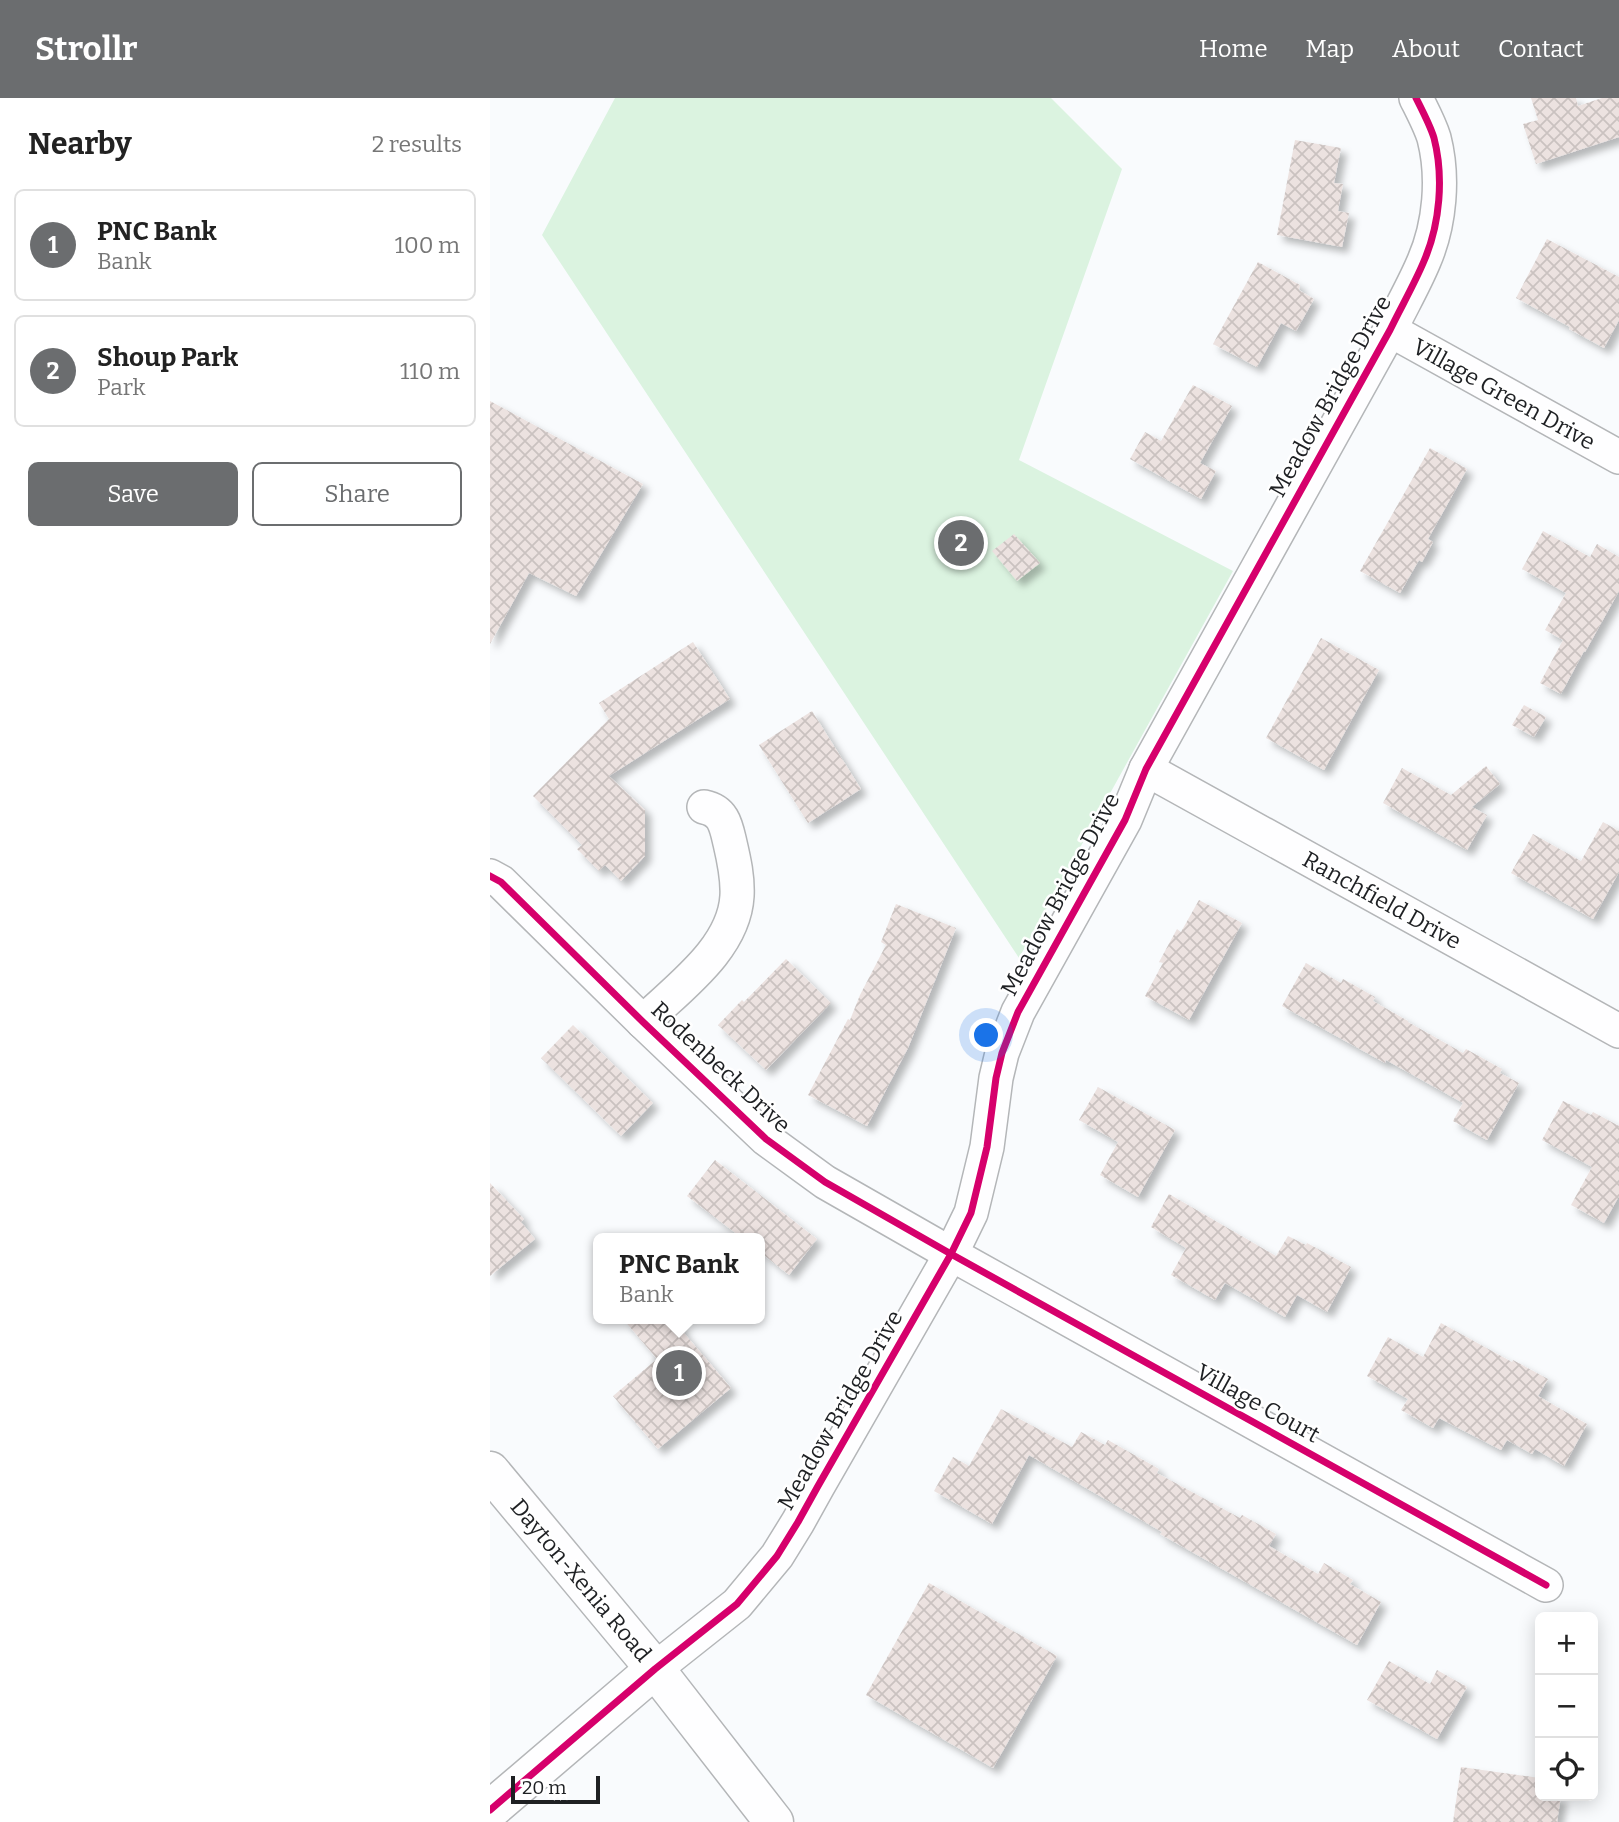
<!DOCTYPE html>
<html lang="en">
<head>
<meta charset="utf-8">
<style>
	:root { --surface:#fff; --page:#f6f6f6; --text:#222; --muted:#767676; --line:#e0e0e0; --accent:#6b6d6f }
	body { margin:0; font-family:Bitter,serif; background:var(--page); color:var(--text) }
	.controls { position:absolute; right:21px; bottom:21px; display:grid; overflow:hidden; border-radius:10px; box-shadow:0 4px 18px #0003 }
	.controls button { width:63px; height:63px; display:grid; place-items:center; padding:0; border:0; border-bottom:2px solid var(--line); background:var(--surface); color:var(--text); font:35px sans-serif }
	.scale { position:absolute; left:21px; bottom:18px; width:89px; box-sizing:border-box; padding-left:7px; border:4px solid #1e2023; border-top:0; font-size:19px; line-height:24px; white-space:nowrap; color:#1e2023; -webkit-text-stroke:5px #fff; paint-order:stroke }
	.you { position:absolute; left:497px; top:938px; width:24px; height:24px; margin:-18px; border:5px solid #fff; border-radius:50%; background:#1a73e8; box-shadow:0 0 0 10px #1a73e833 }
	.badge { display:grid; place-items:center; width:46px; height:46px; border-radius:50%; background:var(--accent); color:#fff; font-size:23px; font-weight:700 }
	.pin { position:absolute; translate:-50% -50%; border:4px solid #fff; box-shadow:0 2px 7px #0006 }
	.popup { position:absolute; left:103px; top:1135px; width:172px; height:91px; box-sizing:border-box; display:grid; place-content:center; border-radius:10px; background:var(--surface); filter:drop-shadow(0 2px 5px #0005); font-size:23px; white-space:nowrap; color:var(--muted) }
	.popup b { font-size:26px; color:var(--text) }
	.popup::after { content:''; position:absolute; left:50%; top:100%; margin-left:-14px; border:14px solid transparent; border-top-color:var(--surface) }
	.list { margin:0; padding:0; list-style:none }
	h2 { display:flex; justify-content:space-between; align-items:center; height:91px; margin:0; padding:0 28px; font-size:30px }
	h2 small { font-size:23px; font-weight:400; color:var(--muted) }
	.list li { display:grid; grid-template-columns:46px 1fr auto; gap:21px; align-items:center; box-sizing:border-box; height:112px; margin:0 14px 14px; padding:0 14px; border:2px solid var(--line); border-radius:10px }
	.list b { display:block; font-size:26px; white-space:nowrap }
	.list p { margin:0; font-size:23px; white-space:nowrap; color:var(--muted) }
	.list em { font-size:23px; font-style:normal; color:var(--muted) }
	.actions { display:flex; gap:14px; padding:21px 28px }
	.actions a { flex:1; padding:16px 0; border:2px solid var(--accent); border-radius:10px; text-align:center; font-size:24px; color:var(--accent) }
	.actions .main { background:var(--accent); color:#fff }
	.icon { flex:none; width:38px; height:38px; fill:none; stroke:currentColor; stroke-width:2; stroke-linecap:round; stroke-linejoin:round }
	.map { position:relative; flex:none; width:1129px; height:1724px; overflow:hidden }
	header { display:flex; align-items:center; gap:42px; box-sizing:border-box; height:98px; padding:0 35px; background:var(--accent); color:#fff }
	header strong { font-size:33px }
	nav { display:flex; gap:38px; margin-inline-start:auto; font-size:24px }
	main { display:flex }
	aside { flex:1; background:var(--surface) }
	.map>svg:first-child { display:block }
	.green { fill:#dbf3e0 }
	.building { fill:url(#building-cross-hatch); filter:url(#shadow) }
	.lines { fill:none; stroke-linecap:round; stroke-linejoin:round }
	.street-casing { stroke:#b4b6b8; stroke-width:36 }
	.secondary-casing { stroke:#b4b6b8; stroke-width:41 }
	.street { stroke:#fefeff; stroke-width:33 }
	.secondary { stroke:#fefeff; stroke-width:38 }
	.cycleway-casing { stroke:#fff; stroke-width:11 }
	.cycleway { stroke:#d6006c; stroke-width:7 }
	.labels { text-anchor:middle; stroke-width:5; stroke-linejoin:round; paint-order:stroke }
	.street-label { font-size:23px; fill:#1e2023; stroke:#fff }
</style>
</head>
<body>
<header>
<strong>Strollr</strong>
<nav><a>Home</a><a>Map</a><a>About</a><a>Contact</a></nav>
</header>
<main>
<aside>
<h2>Nearby<small>2 results</small></h2>
<ul class="list">
<li><span class="badge">1</span><div><b>PNC Bank</b><p>Bank</p></div><em>100 m</em></li>
<li><span class="badge">2</span><div><b>Shoup Park</b><p>Park</p></div><em>110 m</em></li>
</ul>
<div class="actions"><a class="main">Save</a><a>Share</a></div>
</aside>
<div class="map">
<svg width="1129" height="1724" viewBox="0 0 1129 1724">
	<defs>
		<pattern id="building-cross-hatch" width="8" height="8" patternUnits="userSpaceOnUse" patternTransform="scale(1.75)"><rect width="8" height="8" fill="#ece2e0"/><path d="M0 0l8 8M0 8l8-8" fill="none" stroke="#cac2c0"/></pattern>
		<filter id="shadow"><feDropShadow dx="6" dy="6" stdDeviation="3.5" flood-color="#0004"/></filter>
	</defs>
	<rect width="100%" height="100%" fill="#f9fbfd"/>
	<!-- green -->
	<path class="green" d="M125 0H561L632 71 529 362 743 473 529 860 52 137Z"/>
	<!-- building -->
	<g class="building">
		<path d="M1041 0H1086L1088 8 1112 0H1129V39L1046 66 1033 26 1048 22Z"/>
		<path d="M805 42 851 50 844 85 853 86 848 113 859 115 852 149 787 137Z"/>
		<path d="M1057 141 1129 179V222L1114 250 1079 231 1080 229 1026 200Z"/>
		<path d="M768 164 810 187 809 192 824 201 806 233 791 225 767 269 723 246Z"/>
		<path d="M703 287 742 308 710 365 726 373 711 401 640 361 655 334 671 343Z"/>
		<path d="M0 303 153 386 86 498 39 475 0 546Z"/>
		<path d="M940 350 977 371 938 441 943 444 932 464 929 462 910 495 870 473Z"/>
		<path d="M1053 433 1100 459 1107 446 1129 459V493L1095 554 1094 553 1071 596 1050 585 1073 542 1055 532 1076 495 1032 471Z"/>
		<path d="M524 436 550 465 527 483 502 453Z"/>
		<path d="M831 540 889 572 834 672 776 640Z"/>
		<path d="M203 544 240 601 119 678 155 712V758L131 783 115 767 109 773 87 751 92 747 43 698 119 621 109 605Z"/>
		<path d="M1034 607 1056 619 1044 639 1022 627Z"/>
		<path d="M322 613 371 691 318 725 269 647Z"/>
		<path d="M996 668 1010 686 982 709 997 717 977 752 893 705 912 670 961 697Z"/>
		<path d="M1113 724 1129 733V774L1103 821 1021 775 1043 736 1091 763Z"/>
		<path d="M709 802 752 825 699 922 655 898 673 865 669 864 687 831 691 834Z"/>
		<path d="M406 806 466 830 418 950 377 1028 318 997 358 921 360 922 370 897 396 847 391 844Z"/>
		<path d="M296 861 341 905 276 972 228 927 252 902 254 904Z"/>
		<path d="M816 865 851 885 853 881 885 899 883 903 918 923V924L973 955 976 951 1012 971 1010 975 1029 985 997 1042 963 1023 973 1005 896 962 895 965 792 908Z"/>
		<path d="M83 927 163 1005 131 1038 51 960Z"/>
		<path d="M608 989 685 1032 648 1099 610 1077 628 1044 589 1022Z"/>
		<path d="M1073 1003 1101 1017 1103 1014 1129 1028V1098L1114 1125 1081 1107 1102 1069 1052 1042Z"/>
		<path d="M225 1062 327 1141 299 1177 270 1154V1140H252L197 1098Z"/>
		<path d="M0 1085 34 1121 31 1124 45 1141 0 1178Z"/>
		<path d="M679 1096 786 1158 798 1138 816 1147 817 1145 861 1169 837 1214 807 1197 795 1219 735 1185 725 1202 681 1177 696 1150 661 1129Z"/>
		<path d="M133 1221H182L241 1290 168 1351 123 1298 167 1261Z"/>
		<path d="M951 1225 1022 1264 1023 1262 1058 1281 1048 1298 1097 1326 1074 1368 1045 1351 1042 1356 1017 1342 1011 1352 949 1320 943 1330 911 1312 918 1301 877 1278 898 1239 933 1259Z"/>
		<path d="M511 1311 582 1349 591 1334 615 1347 618 1342 669 1371 667 1375 750 1420 752 1417 786 1436 779 1448 828 1476 834 1465 863 1482 860 1486 891 1504 867 1547 670 1436 672 1434 539 1357 502 1426 444 1393 463 1359 479 1368Z"/>
		<path d="M439 1485 567 1558 503 1670 376 1597Z"/>
		<path d="M899 1563 940 1586 947 1572 977 1589 947 1641 877 1602Z"/>
		<path d="M971 1669 1050 1680V1698H1071L1067 1724H963Z"/>
	</g>
	<g class="lines">
		<defs>
			<g id="street">
				<path d="M900 232 1129 359"/>
				<path d="M656 671 1129 933"/>
				<path d="M0 778 11 784 153 924 276 1041 335 1084 461 1156 1056 1487"/>
				<path d="M153 924C188 890 244 851 247 798 248 780 244 762 240 745 236 728 234 713 214 709"/>
				<path d="M165 1571 247 1506 287 1458 308 1424 328 1388 461 1156 481 1115 497 1049 506 980 512 955 528 914 635 722 656 671 900 232C911 209 924 187 934 163 950 126 954 79 944 40 940 27 932 12 926 0"/>
			</g>
			<g id="secondary">
				<path d="M0 1373 165 1571 284 1724"/>
				<path d="M0 1712 165 1571"/>
			</g>
		</defs>
		<!-- street casing -->
		<use href="#street" class="street-casing"/>
		<!-- secondary casing -->
		<use href="#secondary" class="secondary-casing"/>
		<!-- street -->
		<use href="#street" class="street"/>
		<!-- secondary -->
		<use href="#secondary" class="secondary"/>
		<defs>
			<g id="cycleway">
				<path d="M0 778 11 784 153 924 276 1041 335 1084 461 1156 1056 1487"/>
				<path d="M0 1712 165 1571 247 1506 287 1458 308 1424 328 1388 461 1156 481 1115 497 1049 506 980 512 955 528 914 635 722 656 671 900 232C911 209 924 187 934 163 950 126 954 79 944 40 940 27 932 12 926 0"/>
			</g>
		</defs>
		<!-- cycleway casing -->
		<use href="#cycleway" class="cycleway-casing"/>
		<!-- cycleway -->
		<use href="#cycleway" class="cycleway"/>
	</g>
	<g class="labels">
		<!-- street labels -->
		<g class="street-label">
			<text transform="translate(1014 296) rotate(29)" y="8">Village Green Drive</text>
			<text transform="translate(840 298) rotate(-61)" y="8">Meadow Bridge Drive</text>
			<text transform="translate(570 796) rotate(-62)" y="8">Meadow Bridge Drive</text>
			<text transform="translate(892 802) rotate(29)" y="8">Ranchfield Drive</text>
			<text transform="translate(231 969) rotate(43)" y="8">Rodenbeck Drive</text>
			<text transform="translate(768 1305) rotate(29)" y="8">Village Court</text>
			<text transform="translate(350 1312) rotate(-60)" y="8">Meadow Bridge Drive</text>
			<text transform="translate(91 1482) rotate(50)" y="8">Dayton-Xenia Road</text>
		</g>
	</g>
</svg>
<div class="controls">
<button>+</button>
<button>−</button>
<button><svg class="icon" aria-label="locate" viewBox="0 0 24 24"><circle cx="12" cy="12" r="6"/><path d="M12 2v4M12 18v4M2 12h4M18 12h4"/></svg></button>
</div>
<div class="scale">20 m</div>
<div class="you"></div>
<div class="pin badge" style="left:189px;top:1275px">1</div>
<div class="popup"><b>PNC Bank</b>Bank</div>
<div class="pin badge" style="left:471px;top:445px">2</div>
</div>
</main>
</body>
</html>
